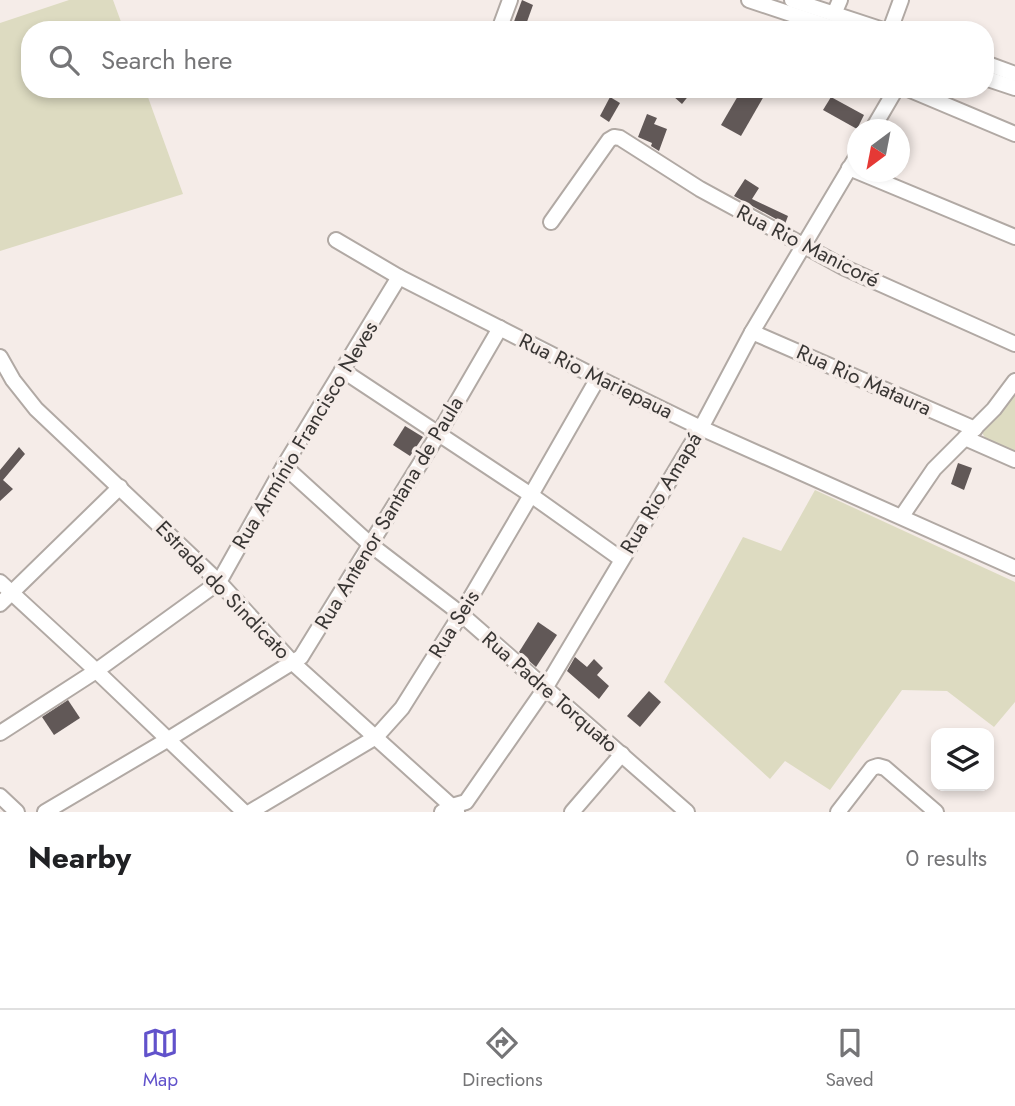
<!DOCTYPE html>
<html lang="en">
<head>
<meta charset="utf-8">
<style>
	:root { --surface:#fff; --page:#f6f6f6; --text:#202124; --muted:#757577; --line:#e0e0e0; --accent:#6152cb }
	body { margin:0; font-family:Jost,sans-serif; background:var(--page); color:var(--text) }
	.controls { position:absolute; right:21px; bottom:21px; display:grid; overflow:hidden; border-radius:14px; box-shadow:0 4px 10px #0003 }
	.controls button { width:63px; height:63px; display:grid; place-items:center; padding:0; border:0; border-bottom:2px solid var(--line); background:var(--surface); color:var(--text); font:35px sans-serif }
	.compass { position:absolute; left:847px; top:119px; width:63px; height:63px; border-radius:50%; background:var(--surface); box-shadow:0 4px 10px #0003; rotate:212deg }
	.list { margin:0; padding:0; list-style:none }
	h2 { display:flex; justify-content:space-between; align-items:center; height:91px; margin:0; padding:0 28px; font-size:30px }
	h2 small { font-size:23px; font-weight:400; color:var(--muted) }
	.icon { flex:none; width:38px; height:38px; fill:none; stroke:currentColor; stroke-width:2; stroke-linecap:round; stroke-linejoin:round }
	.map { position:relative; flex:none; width:1015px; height:812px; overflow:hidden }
	.search { position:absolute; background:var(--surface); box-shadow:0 4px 10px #0003; left:21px; right:21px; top:21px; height:77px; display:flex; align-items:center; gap:18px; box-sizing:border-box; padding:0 24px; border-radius:28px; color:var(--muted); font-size:26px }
	.sheet { height:196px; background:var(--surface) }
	nav { display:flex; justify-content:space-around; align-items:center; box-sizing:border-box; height:98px; border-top:2px solid var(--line); background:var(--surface); font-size:19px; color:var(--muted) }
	nav a { display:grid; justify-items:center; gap:4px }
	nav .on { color:var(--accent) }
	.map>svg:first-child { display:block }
	.green { fill:#dddbc1 }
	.building { fill:#615857 }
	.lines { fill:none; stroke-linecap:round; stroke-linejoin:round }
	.minor-casing { stroke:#b1a9a4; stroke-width:18 }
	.minor { stroke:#fff; stroke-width:14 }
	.labels { text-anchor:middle; stroke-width:7; stroke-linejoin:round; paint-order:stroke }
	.street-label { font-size:21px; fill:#393634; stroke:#f5ece8 }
</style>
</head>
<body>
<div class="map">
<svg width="1015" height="812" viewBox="0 0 1015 812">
	<rect width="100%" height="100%" fill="#f5ece8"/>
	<!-- green -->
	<g class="green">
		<path d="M69 0H113L124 30H30V89H145L183 194 0 251V23Z"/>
		<path d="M1015 384V456L989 444 981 431Z"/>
		<path d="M815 490 1015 582V702L994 727 947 691 902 690 830 790 785 761 770 779 664 682 743 537 781 551Z"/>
	</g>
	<!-- building -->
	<g class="building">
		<path d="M522 0 533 5 524 30H519L512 27Z"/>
		<path d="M678 89H694L682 104 673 96Z"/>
		<path d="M742 89H753L764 96 741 136 721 125Z"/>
		<path d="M610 97 620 103 609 122 600 116Z"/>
		<path d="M831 97 864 115 857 129 823 110Z"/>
		<path d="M647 114 657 118 654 124 667 129 659 151 651 146 652 143 638 137Z"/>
		<path d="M745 179 759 188 752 199 788 216 785 224 734 196Z"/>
		<path d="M405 426 423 437 410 456 393 445Z"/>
		<path d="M19 447 25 454 3 480 13 489 0 501V470Z"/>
		<path d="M958 463 972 468 964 490 951 484Z"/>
		<path d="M538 622 557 635 536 667 519 652Z"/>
		<path d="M575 657 587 667 594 659 603 668 597 675 609 686 599 699 567 671Z"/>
		<path d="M649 691 661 702 640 727 627 716Z"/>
		<path d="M68 700 80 718 54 735 42 717Z"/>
	</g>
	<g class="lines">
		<defs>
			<g id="minor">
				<path d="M749 0 839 30"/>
				<path d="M792 0 883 30"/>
				<path d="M834 14 840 0"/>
				<path d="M499 30 510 0"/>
				<path d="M890 30 901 0"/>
				<path d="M985 63 1015 74"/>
				<path d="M985 78 1015 88"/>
				<path d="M908 89 1015 134"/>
				<path d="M872 130 896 89"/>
				<path d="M849 168 1015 237"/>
				<path d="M551 222 609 140 614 137 620 138 700 189 845 268 1015 344"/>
				<path d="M336 240 399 277 598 378 701 428 1015 568"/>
				<path d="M752 332 975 429"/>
				<path d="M0 357 13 380 36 409 219 582 293 663 457 811"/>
				<path d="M342 370 531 495 621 559"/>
				<path d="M965 438 1015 460"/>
				<path d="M284 466 371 545 461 614 687 812"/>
				<path d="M902 516 934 469 994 409 1015 381"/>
				<path d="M0 582 89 664 244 812"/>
				<path d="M0 604 120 487"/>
				<path d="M0 733 96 671 219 582 284 466 399 277"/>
				<path d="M0 796 17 812"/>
				<path d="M45 812 167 740 301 657 439 433 500 328"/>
				<path d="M250 812 376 737 402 708 461 614 531 495 598 378"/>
				<path d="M442 812 452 806 466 802 546 687 701 428 752 332 858 154"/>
				<path d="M572 812 622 754"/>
				<path d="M838 812 872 768 878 766 885 768 936 812"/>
			</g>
		</defs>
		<!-- minor casing -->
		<use href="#minor" class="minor-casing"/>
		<!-- minor -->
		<use href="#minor" class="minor"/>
	</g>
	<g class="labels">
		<!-- street labels -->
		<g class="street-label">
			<text transform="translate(808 246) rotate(27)" y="7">Rua Rio Manicoré</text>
			<text transform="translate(596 376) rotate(26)" y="7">Rua Rio Mariepaua</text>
			<text transform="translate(864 380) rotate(24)" y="7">Rua Rio Mataura</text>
			<text transform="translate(305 435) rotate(-59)" y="7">Rua Armínio Francisco Neves</text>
			<text transform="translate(661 493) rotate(-59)" y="7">Rua Rio Amapá</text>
			<text transform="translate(389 513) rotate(-59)" y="7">Rua Antenor Santana de Paula</text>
			<text transform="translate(223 590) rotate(46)" y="7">Estrada do Sindicato</text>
			<text transform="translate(454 624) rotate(-58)" y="7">Rua Seis</text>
			<text transform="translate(550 692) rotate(41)" y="7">Rua Padre Torquato</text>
		</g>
	</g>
</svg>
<div class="controls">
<button><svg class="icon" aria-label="layers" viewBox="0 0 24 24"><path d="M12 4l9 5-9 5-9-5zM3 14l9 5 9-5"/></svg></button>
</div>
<svg class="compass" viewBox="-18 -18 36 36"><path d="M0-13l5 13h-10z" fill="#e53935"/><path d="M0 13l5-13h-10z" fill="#757577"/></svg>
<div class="search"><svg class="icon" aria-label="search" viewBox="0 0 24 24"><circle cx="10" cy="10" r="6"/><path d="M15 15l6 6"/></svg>Search here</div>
</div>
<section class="sheet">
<h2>Nearby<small>0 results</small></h2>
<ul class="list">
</ul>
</section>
<nav>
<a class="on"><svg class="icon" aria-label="map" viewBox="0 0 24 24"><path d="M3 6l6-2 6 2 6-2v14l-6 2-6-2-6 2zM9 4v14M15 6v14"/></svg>Map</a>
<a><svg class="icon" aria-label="directions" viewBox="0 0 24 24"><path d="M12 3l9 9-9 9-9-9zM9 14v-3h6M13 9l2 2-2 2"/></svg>Directions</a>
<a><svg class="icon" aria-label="saved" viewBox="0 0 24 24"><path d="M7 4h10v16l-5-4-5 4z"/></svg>Saved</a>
</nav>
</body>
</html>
